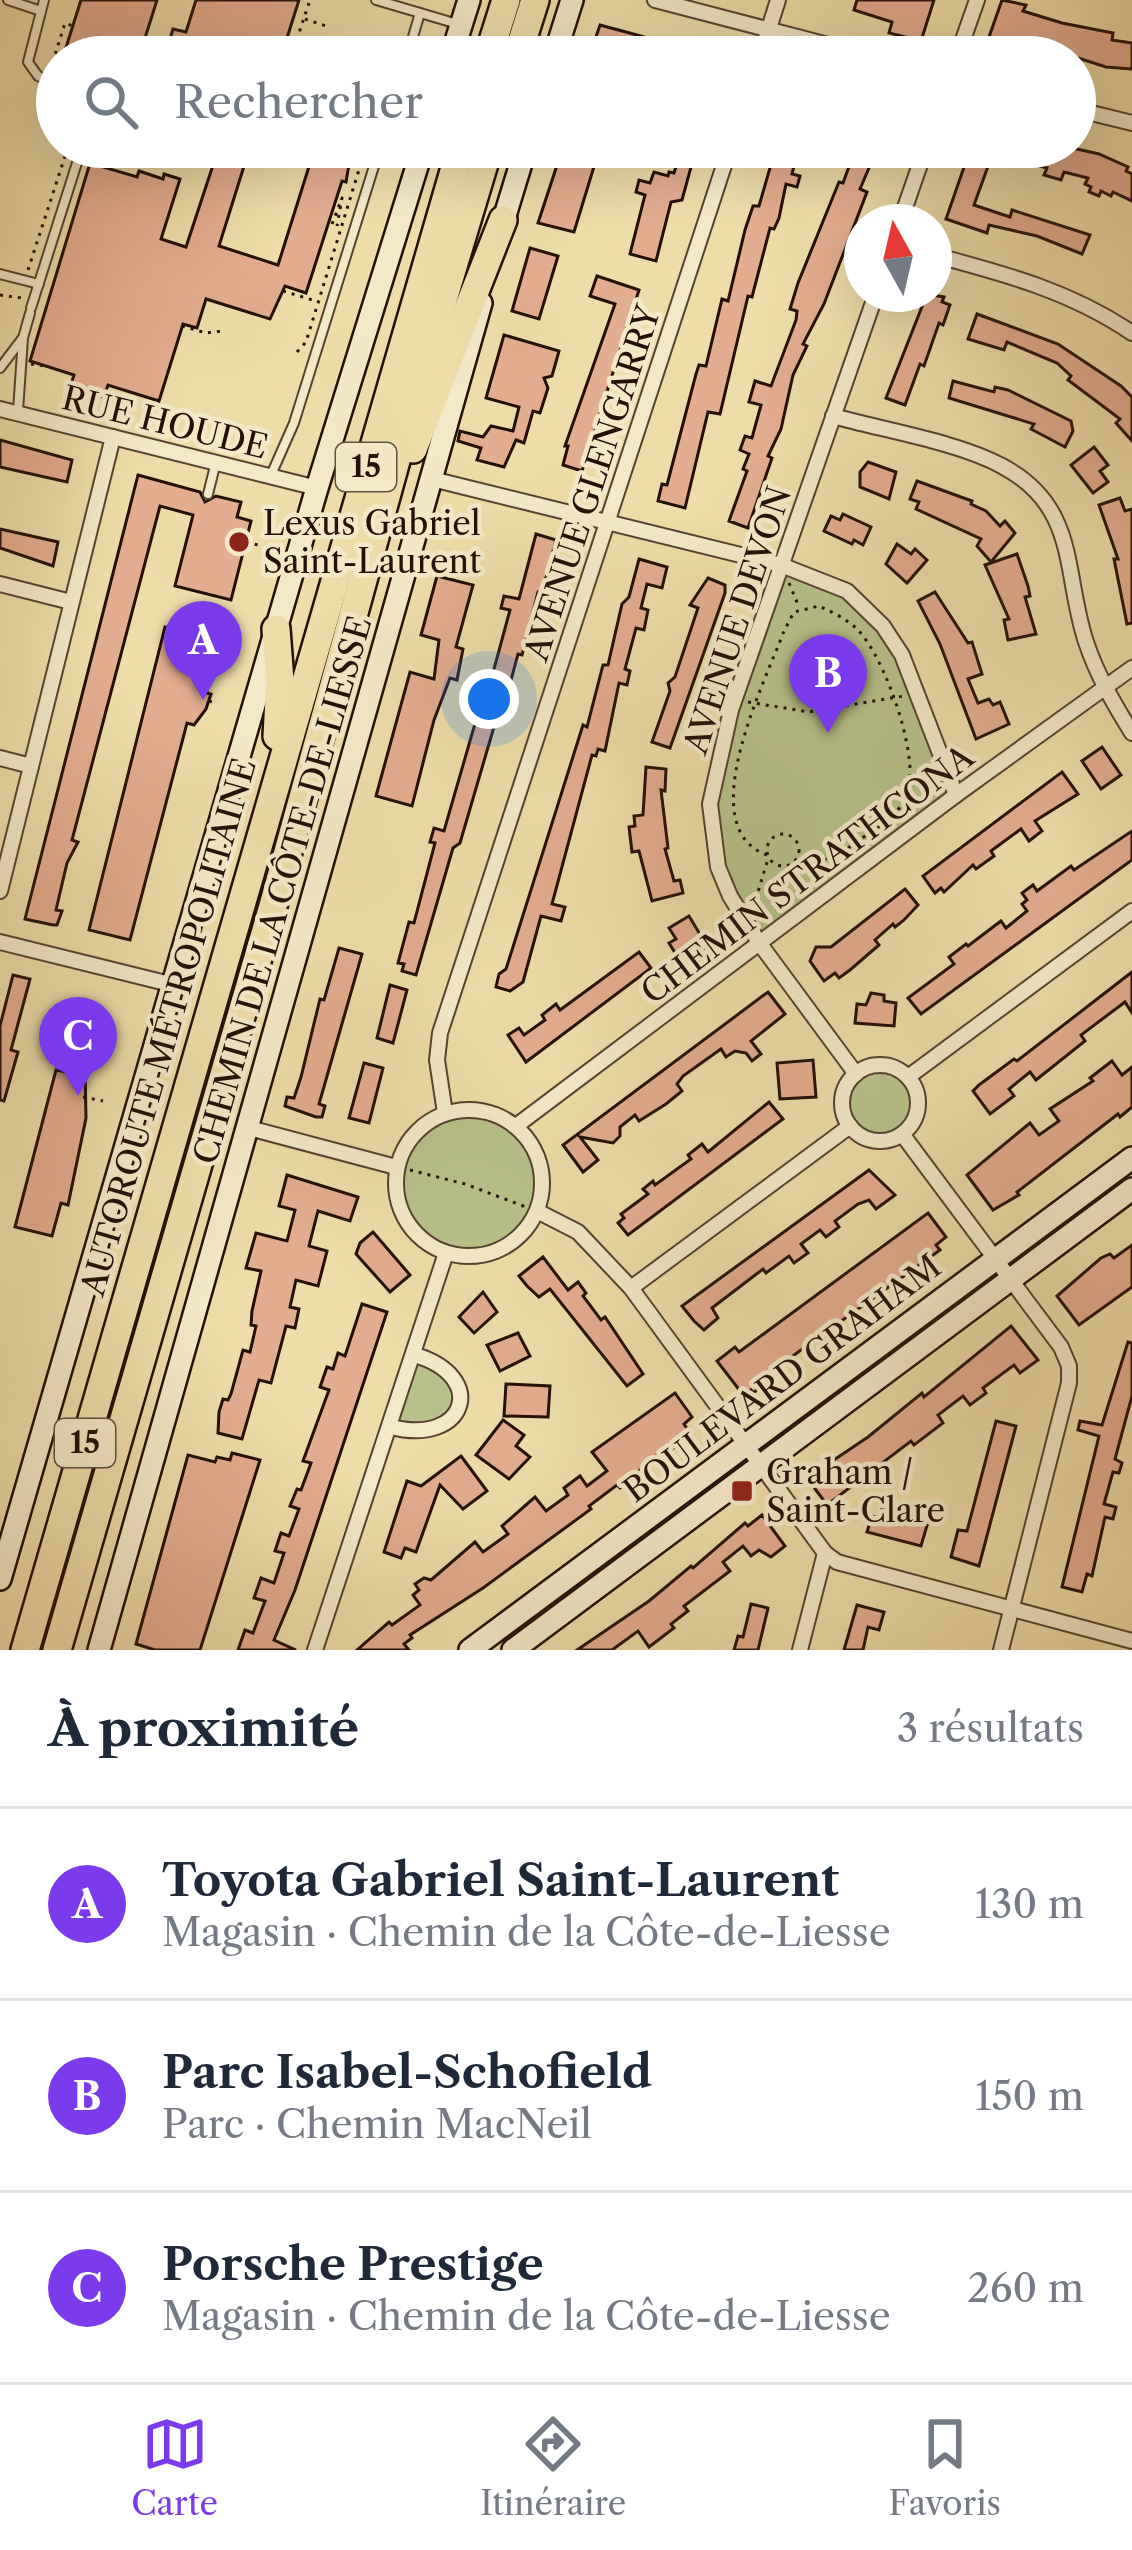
<!DOCTYPE html>
<html lang="fr">
<head>
<meta charset="utf-8">
<style>
	:root { --surface:#fff; --page:#f6f6f7; --text:#1f2937; --muted:#747a83; --line:#e0e1e3; --accent:#7c3aed }
	body { margin:0; font-family:"Libre Caslon Text",serif; background:var(--page); color:var(--text) }
	.compass { position:absolute; left:844px; top:204px; width:108px; height:108px; border-radius:50%; background:var(--surface); box-shadow:0 12px 48px #0002; rotate:352deg }
	.you { position:absolute; left:489px; top:699px; width:42px; height:42px; margin:-30px; border:9px solid #fff; border-radius:50%; background:#1a73e8; box-shadow:0 0 0 18px #1a73e833 }
	.badge { display:grid; place-items:center; width:78px; height:78px; border-radius:50%; background:var(--accent); color:#fff; font-size:39px; font-weight:700 }
	.pin { position:absolute; translate:-50% -99px; filter:drop-shadow(0 3px 6px #0008) }
	.pin::after { content:''; position:absolute; top:63px; width:42px; height:36px; background:inherit; clip-path:polygon(0 0,100% 0,50% 100%) }
	.list { margin:0; padding:0; list-style:none }
	h2 { display:flex; justify-content:space-between; align-items:center; height:156px; margin:0; padding:0 48px; font-size:51px }
	h2 small { font-size:39px; font-weight:400; color:var(--muted) }
	.list li { display:grid; grid-template-columns:78px 1fr auto; gap:36px; align-items:center; box-sizing:border-box; height:192px; padding:0 48px; border-top:3px solid var(--line) }
	.list b { display:block; font-size:45px; white-space:nowrap }
	.list p { margin:0; font-size:39px; white-space:nowrap; color:var(--muted) }
	.list em { font-size:39px; font-style:normal; color:var(--muted) }
	.icon { flex:none; width:66px; height:66px; fill:none; stroke:currentColor; stroke-width:2; stroke-linecap:round; stroke-linejoin:round }
	.map { position:relative; flex:none; width:1132px; height:1650px; overflow:hidden }
	.search { position:absolute; background:var(--surface); box-shadow:0 12px 48px #0002; left:36px; right:36px; top:36px; height:132px; display:flex; align-items:center; gap:30px; box-sizing:border-box; padding:0 42px; border-radius:66px; color:var(--muted); font-size:45px }
	.sheet { height:732px; background:var(--surface) }
	nav { display:flex; justify-content:space-around; align-items:center; box-sizing:border-box; height:168px; border-top:3px solid var(--line); background:var(--surface); font-size:33px; color:var(--muted) }
	nav a { display:grid; justify-items:center; gap:6px }
	nav .on { color:var(--accent) }
	.map>svg:first-child { display:block }
	.green { fill:#b8c189; stroke:#6e6848; stroke-width:3 }
	.building { fill:#e3ad8f; stroke:#241006; stroke-width:3 }
	.lines { fill:none; stroke-linecap:round; stroke-linejoin:round }
	.lane-casing { stroke:#56432f; stroke-width:12 }
	.street-casing { stroke:#56432f; stroke-width:18 }
	.secondary-casing { stroke:#241006; stroke-width:26 }
	.highway-casing { stroke:#241006; stroke-width:32 }
	.path { stroke:#241006; stroke-width:3; stroke-dasharray:3 6; stroke-linecap:butt }
	.lane { stroke:#f4e9c7; stroke-width:8 }
	.street { stroke:#f4e9c7; stroke-width:14 }
	.secondary { stroke:#f4e9c7; stroke-width:21 }
	.highway { stroke:#eedda9; stroke-width:27 }
	.poi-dot { fill:#8f2418; stroke:#f4e9c7; stroke-width:4.5 }
	.labels { text-anchor:middle; stroke-width:9; stroke-linejoin:round; paint-order:stroke }
	.shield { fill:#f4e9c7; stroke:#625140; stroke-width:3 }
	.shield-label { font-size:30px; font-weight:bold; fill:#241006 }
	.street-label { font-size:33px; fill:#241006; stroke:#f4e9c7 }
	.poi-label { font-size:33px; fill:#241006; stroke:#f4e9c7; text-anchor:start }
</style>
</head>
<body>
<div class="map">
<svg width="1132" height="1650" viewBox="0 0 1132 1650">
	<rect width="100%" height="100%" fill="#eedda9"/>
	<filter id="stains"><feTurbulence type="fractalNoise" baseFrequency=".00167" numOctaves="4"/><feColorMatrix values="0 0 0 0 .2 0 0 0 0 .09 0 0 0 0 .02 0 0 0 .5 -.17"/></filter>
	<radialGradient id="worn" r=".72"><stop offset=".6" stop-color="#630" stop-opacity="0"/><stop offset="1" stop-color="#630" stop-opacity=".3"/></radialGradient>
	<!-- green -->
	<g class="green">
		<path d="M781 565 825 581 883 626 956 795 760 944 718 867 713 779Z"/>
		<circle cx="880" cy="1103" r="38"/>
		<circle cx="469" cy="1183" r="73"/>
		<path d="M415 1355 458 1387 446 1424 391 1427Z"/>
	</g>
	<!-- building -->
	<g class="building">
		<path d="M81 0H157L139 57H63Z"/>
		<path d="M196 0H299L281 57 165 55 173 29 186 32Z"/>
		<path d="M857 0H934L921 41 889 33 892 22 854 10Z"/>
		<path d="M1002 0 1026 5 1023 11 1062 23 1113 33 1112 40 1132 43V69L1106 67 1075 57H1051L989 37Z"/>
		<path d="M600 25 707 54V57H630L610 51 593 46Z"/>
		<path d="M219 147H250L219 246 278 265 312 157 288 147H352L346 182 342 181 306 293 285 286 270 319 206 299 197 328 183 324 159 401 108 385 104 397 70 387 74 375 30 361 90 163 137 177 139 171 163 179 164 174 180 179 161 239 186 247Z"/>
		<path d="M563 147H600L574 232 538 223Z"/>
		<path d="M776 147H799L792 174 800 176 797 187 786 184 779 218 774 229 770 228 752 297 748 296 720 414 708 412 685 508 658 501 662 484 667 485 696 374 699 365 706 366 722 299 728 301 745 230 753 206H759Z"/>
		<path d="M860 147H878L860 189 867 192 824 304 803 344 807 346 793 375 781 429 768 456 772 458 748 528 729 521 747 471 743 469 749 454 740 450 745 436 752 438 761 405 749 402 755 381 771 386 796 320 797 311 790 309 798 283 839 182 843 183 854 153 858 154Z"/>
		<path d="M971 147H995L974 205 1010 217 1012 210 1090 235 1082 254 1037 236 989 225 987 233 946 219Z"/>
		<path d="M1037 147H1068L1099 154 1128 167 1126 171 1132 174V201L1113 192 1111 196 1101 191 1099 196 1089 192 1091 187 1085 184 1088 178 1064 172 1061 180 1044 175 1047 168 1032 164Z"/>
		<path d="M677 163 691 167 682 200 671 202 656 261 630 254 645 195 636 192 639 180 650 183 654 172 668 176 669 172 674 173Z"/>
		<path d="M530 248 558 256 539 319 512 311Z"/>
		<path d="M597 276 639 290 582 471 563 465 568 446H565L615 304 590 296Z"/>
		<path d="M927 294 944 297 942 302 950 305 943 325 939 323 924 366 920 364 905 405 886 398Z"/>
		<path d="M977 314 1058 344 1121 386 1132 397V441L1116 423 1120 419 1068 380 1071 376 1057 363 1007 342 1004 350 968 339Z"/>
		<path d="M504 335 559 351 552 376 544 378 548 388 540 413 533 411 524 443 516 440 504 467 477 460 481 448 458 441 460 431 483 437 491 426 513 431 519 407 486 398Z"/>
		<path d="M953 381 994 392 995 387 1008 390 1071 421 1073 431 1065 447 1031 429 1034 424 949 398Z"/>
		<path d="M0 440 72 460 67 482 0 467Z"/>
		<path d="M1094 447 1108 465 1100 471 1108 482 1093 493 1071 465Z"/>
		<path d="M868 462 896 472 889 499 860 487V472Z"/>
		<path d="M138 475 200 492 205 502 216 496 241 502 237 517 251 521 231 600 175 586 193 515 160 506 72 840 78 842 67 863 56 910 62 911 57 925H53L25 919Z"/>
		<path d="M917 481 972 501 971 504 986 511 1000 526 1005 521 1015 533 991 562 977 546 981 539 916 509 919 502 910 499Z"/>
		<path d="M1120 498 1125 511 1132 509V623L1127 624 1114 559H1118L1099 505Z"/>
		<path d="M843 514 871 527 863 545 854 540 852 544 824 531 831 516 840 520Z"/>
		<path d="M0 529 58 542 53 566 0 548Z"/>
		<path d="M536 534 556 540 542 593 538 592 522 655 518 654 500 721 496 720 460 843 453 848 416 975 402 971 404 964 398 963 409 922 414 923 435 843 430 842 434 828 444 831 474 727 484 706 510 610 501 608 504 596 519 599Z"/>
		<path d="M897 544 911 554 915 549 927 560 907 583 886 564Z"/>
		<path d="M1017 554 1028 586 1030 596 1025 597 1036 634 1008 640 1004 620 1009 619 985 565Z"/>
		<path d="M639 559 667 567 662 588 647 584 641 608 648 610 644 630 636 628 625 669 630 671 627 685 619 683 605 751 598 749 596 756 592 755 552 904 565 907 561 921 541 916 523 982 510 991 496 987 499 974 506 969 583 725 587 727 603 665H608L622 604 629 597Z"/>
		<path d="M437 576 473 585 456 647 463 649 457 680 450 678 434 720 412 806 376 796 410 672 434 679 439 640 421 635Z"/>
		<path d="M708 578 725 585V593L670 748 652 742 670 691 668 683 675 677 698 608 690 605Z"/>
		<path d="M935 592 968 643 972 642 982 674 968 679 978 703 989 699 993 705 1000 702 1009 724 976 739 940 644 918 601Z"/>
		<path d="M165 627 208 638 199 671 207 673V693L211 694 206 709 194 725 187 723 130 940 89 930Z"/>
		<path d="M1102 747 1121 775 1101 789 1082 761Z"/>
		<path d="M646 767 666 769 665 791 661 790 668 848 665 849 674 881 680 880 683 893 652 901 639 851 632 852 629 827 635 826 634 816 643 815Z"/>
		<path d="M1062 772 1078 794 1035 821 1042 831 1029 841 1021 829 991 851 994 856 976 869 973 865 944 892 941 888 935 893 923 876Z"/>
		<path d="M1132 831V860L921 1014 908 998 954 964 949 957 966 944 968 946 1001 921 1006 928 1027 911 1022 904 1027 900 1022 893 1033 885 1037 891 1071 866 1074 870Z"/>
		<path d="M905 889 918 905 904 920 895 927 893 924 875 940 879 945 850 970 839 978 835 973 824 981 810 961 816 947H831Z"/>
		<path d="M689 916 707 946 682 964 669 943 676 939 669 928Z"/>
		<path d="M339 948 362 954 319 1104 325 1106 322 1117H316L285 1106 287 1097 294 1098 301 1077 320 999 324 1000Z"/>
		<path d="M639 952 651 968 526 1062 508 1035 519 1028 524 1035 545 1020 542 1015 556 1004 560 1010Z"/>
		<path d="M1132 972V1013L1125 1002 1081 1035 1085 1041 1036 1080 1030 1072 1009 1089 1014 1096 990 1114 973 1091 979 1085 1014 1059 1017 1061Z"/>
		<path d="M13 975 30 979 11 1050 18 1052 4 1101 0 1100V1026Z"/>
		<path d="M390 985 407 990 393 1043 377 1038Z"/>
		<path d="M768 992 785 1014 751 1041 761 1054 752 1061 746 1053 735 1051 726 1057 721 1049 683 1076 677 1084 682 1091 666 1104 639 1121 635 1115 620 1127V1136L613 1143 580 1137 598 1160 583 1172 563 1145Z"/>
		<path d="M871 993 884 995V1001L896 1003 894 1026 855 1023 857 1004 866 1005Z"/>
		<path d="M71 1058 81 1060 85 1067 86 1118 68 1205 61 1203 52 1236 15 1227 56 1070 67 1072Z"/>
		<path d="M813 1060 816 1097 780 1099 777 1063Z"/>
		<path d="M1112 1061 1122 1075 1132 1067V1107L1120 1117 1118 1114 1017 1192 1019 1195 993 1210 967 1175 1030 1123 1039 1135 1059 1121 1050 1109 1093 1081 1090 1078Z"/>
		<path d="M364 1063 383 1068 369 1123 349 1118Z"/>
		<path d="M769 1102 783 1119 628 1235 618 1223 624 1218 621 1214 648 1194 643 1189 653 1181 655 1185 691 1159 688 1155 702 1144 708 1152Z"/>
		<path d="M869 1170 895 1195 876 1209 869 1200 858 1204 835 1221 839 1227 826 1237 820 1230 801 1244 808 1253 794 1263 789 1256 766 1273 763 1269 712 1308 718 1318 704 1330 694 1321 682 1306Z"/>
		<path d="M287 1175 358 1197 350 1221 318 1211 309 1246 327 1251 318 1286 296 1280 290 1307 299 1309 295 1328 286 1326 271 1383 259 1380 242 1439 218 1433 219 1412 223 1399 228 1400 231 1394 243 1350 250 1352 256 1326 251 1325 252 1311 261 1271 246 1268 256 1233 287 1241 295 1210 279 1206Z"/>
		<path d="M928 1213 946 1237 936 1245 940 1250 769 1373 763 1381 765 1384 753 1393 751 1390 744 1396 717 1361 735 1347 739 1352Z"/>
		<path d="M373 1232 410 1275 390 1292 356 1254 360 1243Z"/>
		<path d="M1132 1245V1287L1079 1325 1057 1296 1101 1258 1110 1254 1114 1258Z"/>
		<path d="M543 1257 568 1290 578 1282 586 1293 583 1296 601 1320 605 1317 643 1374 627 1386 550 1289 539 1297 527 1286 519 1276Z"/>
		<path d="M483 1292 497 1312 474 1333 459 1317Z"/>
		<path d="M362 1304 387 1312 295 1590 274 1640 296 1650H238L245 1630 253 1633 265 1601 254 1598 261 1578 274 1583 284 1553 275 1551 281 1533 289 1536 299 1509 290 1506 297 1489 301 1490 311 1463 303 1461 329 1390 320 1387 327 1367 333 1369 338 1353 345 1356Z"/>
		<path d="M1011 1326 1038 1360 1020 1373 1014 1365 983 1388 986 1393 970 1405 963 1396 938 1415 943 1423 914 1445 911 1441 827 1505 807 1478 868 1437 922 1393 924 1397Z"/>
		<path d="M518 1333 530 1356 500 1371 487 1345Z"/>
		<path d="M1128 1342 1132 1343V1396L1115 1459 1122 1463 1119 1473 1113 1472 1104 1504 1116 1507 1113 1519 1105 1517 1092 1576 1087 1574 1082 1592 1062 1587 1099 1436 1078 1430 1080 1421 1102 1425Z"/>
		<path d="M506 1384 550 1386 548 1417 504 1416Z"/>
		<path d="M675 1393 692 1417 684 1424 690 1433 684 1440 663 1456 660 1452 620 1488 617 1485 589 1506 591 1509 483 1588 410 1635 412 1638 404 1644 409 1650H357L389 1622 392 1625 420 1605 413 1595 419 1590 415 1584 424 1578 431 1580 475 1542 483 1552 508 1534 502 1526 535 1497 546 1511 568 1495 564 1488 580 1476 587 1486 607 1471 592 1452Z"/>
		<path d="M503 1420 524 1435 516 1446 530 1457 509 1479 476 1455Z"/>
		<path d="M996 1421 1016 1426 979 1566 951 1557 958 1530 967 1531Z"/>
		<path d="M232 1453 260 1460 200 1650H155L136 1644 188 1455 215 1462 217 1457 230 1460Z"/>
		<path d="M461 1456 487 1491 463 1509 440 1485 416 1552 405 1548 401 1558 384 1552 407 1481 421 1486Z"/>
		<path d="M882 1509 928 1522 921 1546 867 1532 872 1516 879 1518Z"/>
		<path d="M762 1515 785 1546 771 1557 759 1550 751 1556 743 1546 723 1562 730 1571 684 1606 688 1611 671 1624 674 1628 649 1647 638 1631 612 1650H577L649 1601 691 1566 693 1568 745 1523 748 1526Z"/>
		<path d="M751 1604 768 1608 758 1650H734L738 1636 743 1637Z"/>
		<path d="M857 1605 884 1612 879 1630 868 1627 863 1650H844Z"/>
	</g>
	<g class="lines">
		<defs>
			<g id="lane">
				<path d="M8 0 41 11"/>
				<path d="M44 0 28 62 38 76 57 84"/>
				<path d="M376 0 461 25"/>
				<path d="M407 57 420 13"/>
				<path d="M0 274 39 284"/>
				<path d="M31 308 82 147"/>
				<path d="M0 368 22 339"/>
				<path d="M18 411 23 338 30 313"/>
				<path d="M271 475 294 423 380 147"/>
				<path d="M208 494 216 462"/>
			</g>
			<g id="street">
				<path d="M655 0 874 57"/>
				<path d="M760 57 778 0"/>
				<path d="M957 57 977 0"/>
				<path d="M1075 109 1132 123"/>
				<path d="M900 222 926 147"/>
				<path d="M934 255C1005 274 1070 291 1132 333"/>
				<path d="M0 409 317 488"/>
				<path d="M833 416C883 430 958 442 1002 466 1079 507 1063 572 1086 642 1097 675 1114 704 1132 733"/>
				<path d="M432 479 781 565 847 591 883 626 902 655 956 795"/>
				<path d="M0 584 71 602"/>
				<path d="M0 758 31 766"/>
				<path d="M0 891 113 437"/>
				<path d="M0 942 174 985"/>
				<circle cx="880" cy="1103" r="38"/>
				<path d="M856 1074 760 944 730 896 718 867 710 804 731 710 876 294"/>
				<path d="M908 1077 1132 911"/>
				<circle cx="469" cy="1183" r="73"/>
				<path d="M445 1113 437 1060 440 1033 730 147"/>
				<path d="M516 1126 956 795 1132 668"/>
				<path d="M249 1128 396 1167"/>
				<path d="M902 1134 1061 1347 1069 1366V1383L1001 1650"/>
				<path d="M537 1211 578 1232 631 1288 825 1553 837 1562 1132 1641"/>
				<path d="M631 1288 850 1126"/>
				<path d="M391 1427C466 1446 489 1377 415 1355"/>
				<path d="M315 1650 446 1253"/>
				<path d="M800 1650 825 1553"/>
			</g>
			<g id="secondary">
				<path d="M451 57 469 0"/>
				<path d="M554 57 572 0"/>
				<path d="M500 232 526 147"/>
				<path d="M0 1579 317 488 423 147"/>
				<path d="M99 1650 481 303"/>
				<path d="M470 1650 1132 1158"/>
				<path d="M513 1650 1132 1189"/>
			</g>
			<g id="highway">
				<path d="M488 57 506 0"/>
				<path d="M517 57 535 0"/>
				<path d="M413 449 503 220"/>
				<path d="M276 629 280 681 277 736"/>
				<path d="M25 1650 461 147"/>
				<path d="M57 1650 273 906 413 399 489 147"/>
			</g>
		</defs>
		<!-- lane casing -->
		<use href="#lane" class="lane-casing"/>
		<!-- street casing -->
		<use href="#street" class="street-casing"/>
		<!-- secondary casing -->
		<use href="#secondary" class="secondary-casing"/>
		<!-- highway casing -->
		<use href="#highway" class="highway-casing"/>
		<!-- path -->
		<g class="path">
			<path d="M305 19 326 26"/>
			<path d="M291 57 310 0"/>
			<path d="M50 71 65 23 73 26"/>
			<path d="M332 224 342 198 337 226"/>
			<path d="M28 270 68 147"/>
			<path d="M283 291 316 301"/>
			<path d="M0 295 22 298"/>
			<path d="M182 326 206 333 222 331"/>
			<path d="M297 352 306 342 366 147"/>
			<path d="M31 364 45 366"/>
			<path d="M246 542 262 546"/>
			<path d="M789 583 799 607"/>
			<path d="M209 701 216 703"/>
			<path d="M748 702 809 712 904 696"/>
			<path d="M913 781 933 777"/>
			<circle cx="783" cy="850" r="16"/>
			<path d="M767 855C691 828 765 682 784 631L794 612 819 606C832 612 847 619 858 630 885 658 921 758 907 795 899 815 879 826 861 839 838 856 824 864 794 862"/>
			<path d="M753 908 768 859"/>
			<path d="M777 911 788 868"/>
			<path d="M83 1097 103 1101"/>
			<path d="M410 1170 465 1184 526 1207"/>
		</g>
		<!-- lane -->
		<use href="#lane" class="lane"/>
		<!-- street -->
		<use href="#street" class="street"/>
		<!-- secondary -->
		<use href="#secondary" class="secondary"/>
		<!-- highway -->
		<use href="#highway" class="highway"/>
	</g>
	<!-- markers -->
	<g class="poi-dot">
		<circle cx="239" cy="542" r="12"/>
		<rect x="730" y="1479" width="24" height="24" rx="6"/>
	</g>
	<g class="labels">
		<!-- shield labels -->
		<g class="shield">
			<rect x="336" y="443" width="60" height="48" rx="9"/>
			<rect x="55" y="1419" width="60" height="48" rx="9"/>
		</g>
		<g class="shield-label">
			<text x="366" y="477">15</text>
			<text x="85" y="1453">15</text>
		</g>
		<!-- street labels -->
		<g class="street-label">
			<text transform="translate(165 422) rotate(14)" y="12">RUE HOUDE</text>
			<text transform="translate(592 483) rotate(-72)" y="12">AVENUE GLENGARRY</text>
			<text transform="translate(737 620) rotate(-72)" y="12">AVENUE DEVON</text>
			<text transform="translate(807 874) rotate(-37)" y="12">CHEMIN STRATHCONA</text>
			<text transform="translate(282 890) rotate(-74)" y="12">CHEMIN DE LA CÔTE-DE-LIESSE</text>
			<text transform="translate(168 1027) rotate(-74)" y="12">AUTOROUTE MÉTROPOLITAINE</text>
			<text transform="translate(782 1378) rotate(-37)" y="12">BOULEVARD GRAHAM</text>
		</g>
		<!-- poi labels -->
		<g class="poi-label">
			<text x="263" y="535">Lexus Gabriel<tspan x="263" dy="38">Saint-Laurent</tspan></text>
			<text x="766" y="1484">Graham /<tspan x="766" dy="38">Saint-Clare</tspan></text>
		</g>
	</g>
	<rect width="100%" height="100%" filter="url(#stains)"/>
	<rect width="100%" height="100%" fill="url(#worn)"/>
</svg>
<svg class="compass" viewBox="-18 -18 36 36"><path d="M0-13l5 13h-10z" fill="#e53935"/><path d="M0 13l5-13h-10z" fill="#747a83"/></svg>
<div class="you"></div>
<div class="pin badge" style="left:203px;top:700px">A</div>
<div class="pin badge" style="left:828px;top:733px">B</div>
<div class="pin badge" style="left:78px;top:1096px">C</div>
<div class="search"><svg class="icon" aria-label="search" viewBox="0 0 24 24"><circle cx="10" cy="10" r="6"/><path d="M15 15l6 6"/></svg>Rechercher</div>
</div>
<section class="sheet">
<h2>À proximité<small>3 résultats</small></h2>
<ul class="list">
<li><span class="badge">A</span><div><b>Toyota Gabriel Saint-Laurent</b><p>Magasin · Chemin de la Côte-de-Liesse</p></div><em>130 m</em></li>
<li><span class="badge">B</span><div><b>Parc Isabel-Schofield</b><p>Parc · Chemin MacNeil</p></div><em>150 m</em></li>
<li><span class="badge">C</span><div><b>Porsche Prestige</b><p>Magasin · Chemin de la Côte-de-Liesse</p></div><em>260 m</em></li>
</ul>
</section>
<nav>
<a class="on"><svg class="icon" aria-label="map" viewBox="0 0 24 24"><path d="M3 6l6-2 6 2 6-2v14l-6 2-6-2-6 2zM9 4v14M15 6v14"/></svg>Carte</a>
<a><svg class="icon" aria-label="directions" viewBox="0 0 24 24"><path d="M12 3l9 9-9 9-9-9zM9 14v-3h6M13 9l2 2-2 2"/></svg>Itinéraire</a>
<a><svg class="icon" aria-label="saved" viewBox="0 0 24 24"><path d="M7 4h10v16l-5-4-5 4z"/></svg>Favoris</a>
</nav>
</body>
</html>
